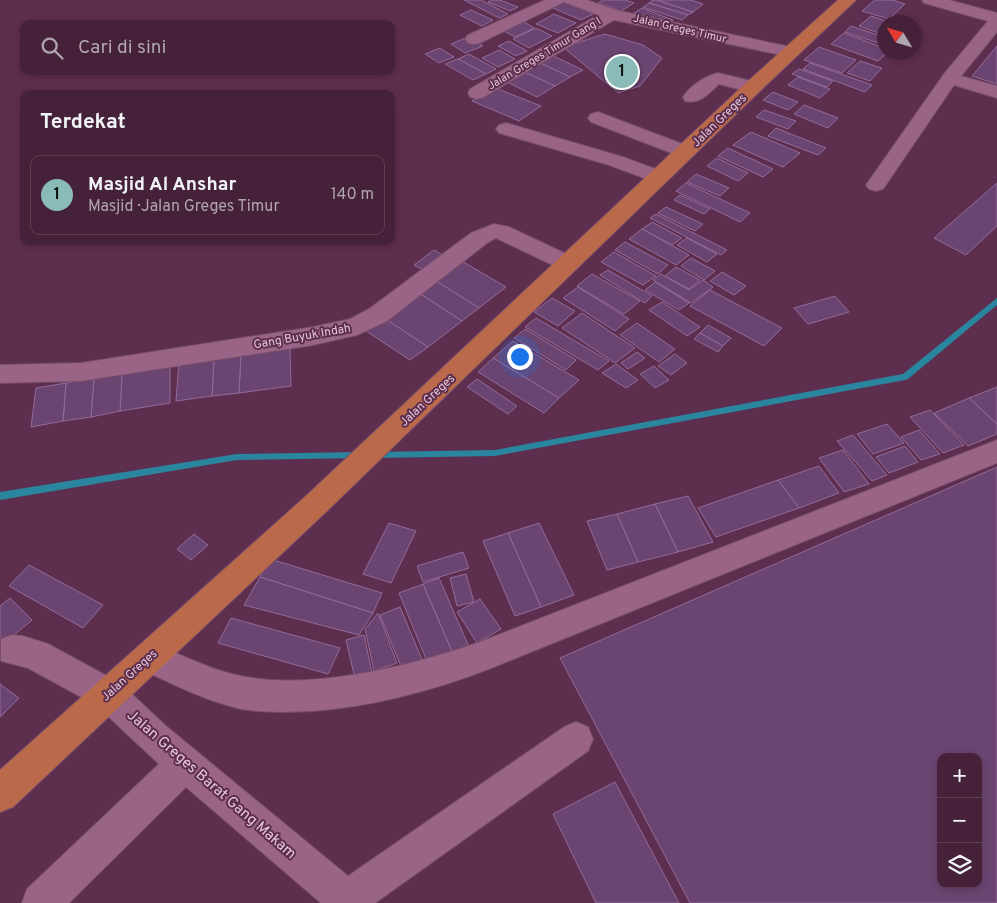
<!DOCTYPE html>
<html lang="id">
<head>
<meta charset="utf-8">
<style>
	:root { --surface:#46223a; --page:#502f45; --text:#f1f3f6; --muted:#b0a4af; --line:#5e3f54; --accent:#8bbbb9 }
	body { margin:0; font-family:Overpass,sans-serif; background:var(--page); color:var(--text) }
	.controls { position:absolute; right:15px; bottom:15px; display:grid; overflow:hidden; border-radius:10px; box-shadow:0 2px 8px #0003 }
	.controls button { width:45px; height:45px; display:grid; place-items:center; padding:0; border:0; border-bottom:1px solid var(--line); background:var(--surface); color:var(--text); font:25px sans-serif }
	.compass { position:absolute; left:877px; top:15px; width:45px; height:45px; border-radius:50%; background:var(--surface); box-shadow:0 2px 8px #0003; rotate:308deg }
	.you { position:absolute; left:519px; top:356px; width:18px; height:18px; margin:-12px; border:4px solid #fff; border-radius:50%; background:#1a73e8; box-shadow:0 0 0 8px #1a73e833 }
	.badge { display:grid; place-items:center; width:32px; height:32px; border-radius:50%; background:var(--accent); color:#111; font-size:16px; font-weight:700 }
	.pin { position:absolute; translate:-50% -50%; border:2px solid #fff; box-shadow:0 1px 5px #0006 }
	.list { margin:0; padding:0; list-style:none }
	h2 { display:flex; justify-content:space-between; align-items:center; height:65px; margin:0; padding:0 20px; font-size:21px }
	h2 small { font-size:16px; font-weight:400; color:var(--muted) }
	.list li { display:grid; grid-template-columns:32px 1fr auto; gap:15px; align-items:center; box-sizing:border-box; height:80px; margin:0 10px 10px; padding:0 10px; border:1px solid var(--line); border-radius:10px }
	.list b { display:block; font-size:19px; white-space:nowrap }
	.list p { margin:0; font-size:16px; white-space:nowrap; color:var(--muted) }
	.list em { font-size:16px; font-style:normal; color:var(--muted) }
	.icon { flex:none; width:28px; height:28px; fill:none; stroke:currentColor; stroke-width:2; stroke-linecap:round; stroke-linejoin:round }
	.map { position:relative; flex:none; width:997px; height:903px; overflow:hidden }
	.search { position:absolute; background:var(--surface); box-shadow:0 2px 8px #0003; left:20px; top:20px; width:375px; height:55px; display:flex; align-items:center; gap:12px; box-sizing:border-box; padding:0 18px; border-radius:10px; color:var(--muted); font-size:19px }
	.panel { position:absolute; background:var(--surface); box-shadow:0 2px 8px #0003; left:20px; top:90px; width:375px; height:155px; border-radius:10px }
	.map>svg:first-child { display:block }
	.lines { fill:none; stroke-linecap:round; stroke-linejoin:round }
	.stream { fill:#2a859f; fill-rule:evenodd }
	.building { fill:#6b4571; stroke:#936b9a; fill-rule:evenodd }
	.minor-casing { stroke:#764d68; stroke-width:2 }
	.highway-casing { stroke:#764d68; stroke-width:2 }
	.minor { fill:#9a6486; fill-rule:evenodd }
	.highway { fill:#ba6a4b; fill-rule:evenodd }
	.labels { text-anchor:middle; stroke-width:4; stroke-linejoin:round; paint-order:stroke }
	.far-street-label { font-size:11px; fill:#e6c7d9; stroke:#5e2e4e }
	.street-label { font-size:12px; fill:#e6c7d9; stroke:#5e2e4e }
	.near-street-label { font-size:15px; fill:#e6c7d9; stroke:#5e2e4e }
</style>
</head>
<body>
<div class="map">
<svg width="997" height="903" viewBox="0 0 997 903">
	<rect width="100%" height="100%" fill="#5e2e4e"/>
	<g class="lines">
		<!-- stream -->
		<g class="stream">
			<path d="M997 298V305L908 379 905 380 495 456 374 458 371 457 370 455 371 453 374 452 495 450 903 374Z"/>
			<path d="M361 452 364 453 365 455 364 457 361 458 237 460 0 500V492L237 454Z"/>
		</g>
	</g>
	<!-- building -->
	<g class="building">
		<path d="M464 0H481L508 14 499 18Z"/>
		<path d="M492 0H500L518 7 510 11 488 2Z"/>
		<path d="M560 0 593 14 581 20 548 6Z"/>
		<path d="M603 0H625L634 3 621 11 598 3Z"/>
		<path d="M653 0H657L693 12 688 15 649 3Z"/>
		<path d="M657 0H691L703 4 693 12Z"/>
		<path d="M875 0H893L905 4 889 19 862 11Z"/>
		<path d="M649 3 688 15 682 20 643 7Z"/>
		<path d="M642 8 673 20 665 25 634 13Z"/>
		<path d="M471 10 493 20 482 26 460 15Z"/>
		<path d="M554 14 576 23 558 33 536 24Z"/>
		<path d="M871 16 889 22H884V35L859 26Z"/>
		<path d="M524 22 534 28 515 37 504 31Z"/>
		<path d="M851 26 884 37V45L845 32Z"/>
		<path d="M536 28 552 36 529 48 513 39Z"/>
		<path d="M844 33 884 48V52H888L878 61 831 44Z"/>
		<path d="M605 34 643 45 662 58 640 86 618 93 563 47Z"/>
		<path d="M468 37 483 46 465 53 451 44Z"/>
		<path d="M509 41 527 51 516 56 498 46Z"/>
		<path d="M997 46V84L972 76Z"/>
		<path d="M819 47 856 60 842 73 804 60Z"/>
		<path d="M440 48 454 57 439 63 425 54Z"/>
		<path d="M499 50 515 59 498 67 482 58Z"/>
		<path d="M469 54 496 69 486 74 458 59Z"/>
		<path d="M549 54 583 70 570 77 536 61Z"/>
		<path d="M458 59 486 74 473 80 445 64Z"/>
		<path d="M536 61 570 77 555 86 520 70Z"/>
		<path d="M860 61 882 68 870 81 847 73Z"/>
		<path d="M810 63 872 85 865 92 803 69Z"/>
		<path d="M799 69 833 81 827 87 792 74Z"/>
		<path d="M520 70 555 86 537 97 503 80Z"/>
		<path d="M798 77 830 89 820 98 788 85Z"/>
		<path d="M493 87 541 106 519 121 472 101Z"/>
		<path d="M773 92 798 102 788 110 763 100Z"/>
		<path d="M804 105 838 118 828 128 794 114Z"/>
		<path d="M764 110 796 121 788 129 756 117Z"/>
		<path d="M776 128 826 148 818 155 768 136Z"/>
		<path d="M751 132 800 153 783 167 733 145Z"/>
		<path d="M728 148 773 169 763 177 718 156Z"/>
		<path d="M717 158 748 173 738 181 707 166Z"/>
		<path d="M696 174 729 188 720 196 687 182Z"/>
		<path d="M686 183 750 213 740 222 676 191Z"/>
		<path d="M997 183V226L966 255 934 238Z"/>
		<path d="M680 195 710 209 704 214 674 200Z"/>
		<path d="M666 207 703 224 695 231 658 213Z"/>
		<path d="M656 214 727 250 721 255 650 218Z"/>
		<path d="M652 222 682 238 672 245 642 229Z"/>
		<path d="M642 229 689 255 676 265 629 239Z"/>
		<path d="M687 238 717 254 707 262 677 245Z"/>
		<path d="M625 242 668 265 658 274 615 250Z"/>
		<path d="M434 250 448 258 429 273 414 265Z"/>
		<path d="M614 252 656 276 643 285 601 262Z"/>
		<path d="M691 258 715 271 704 280 681 266Z"/>
		<path d="M460 260 506 287 479 308 433 279Z"/>
		<path d="M676 267 700 280 689 289 665 276Z"/>
		<path d="M608 270 652 296 645 303 600 275Z"/>
		<path d="M722 272 746 286 734 295 710 281Z"/>
		<path d="M592 274 640 301 624 314 577 286Z"/>
		<path d="M661 274 689 290 703 280 713 287 691 303 653 280Z"/>
		<path d="M433 279 479 308 462 321 416 291Z"/>
		<path d="M655 282 689 303 679 310 645 290Z"/>
		<path d="M578 287 629 319 615 331 563 298Z"/>
		<path d="M710 290 782 328 764 346 690 306Z"/>
		<path d="M416 291 462 321 428 347 381 316Z"/>
		<path d="M835 296 849 312 808 324 794 308Z"/>
		<path d="M552 298 575 311 558 326 534 312Z"/>
		<path d="M662 302 700 327 687 336 649 310Z"/>
		<path d="M582 313 635 348 615 363 562 328Z"/>
		<path d="M381 316 428 347 410 360 363 329Z"/>
		<path d="M536 318 609 361 598 370 525 327Z"/>
		<path d="M637 323 675 349 659 362 620 335Z"/>
		<path d="M708 325 731 338 723 346 700 333Z"/>
		<path d="M525 329 576 360 566 370 514 338Z"/>
		<path d="M700 333 723 346 718 352 694 339Z"/>
		<path d="M513 341 579 380 559 398 493 358Z"/>
		<path d="M290 349 291 386 239 393 241 354Z"/>
		<path d="M637 352 645 358 628 369 621 363Z"/>
		<path d="M241 354 239 393 212 396 214 358Z"/>
		<path d="M675 354 687 363 671 375 658 366Z"/>
		<path d="M214 358 212 396 176 401 179 361Z"/>
		<path d="M493 358 559 398 544 413 478 372Z"/>
		<path d="M616 364 638 380 626 388 602 373Z"/>
		<path d="M170 366V403L120 411 122 374Z"/>
		<path d="M654 366 669 380 655 388 640 374Z"/>
		<path d="M122 374 120 411 91 417 94 378Z"/>
		<path d="M94 378 91 417 63 421 66 383Z"/>
		<path d="M477 379 517 406 508 414 467 387Z"/>
		<path d="M66 383 63 421 31 427 36 388Z"/>
		<path d="M997 387V424L969 398Z"/>
		<path d="M969 398 997 424V434L968 446 934 413Z"/>
		<path d="M930 410 964 445 943 453 910 417Z"/>
		<path d="M887 424 904 443 873 454 857 434Z"/>
		<path d="M919 430 940 454 921 460 901 437Z"/>
		<path d="M853 435 887 475 872 481 837 441Z"/>
		<path d="M905 446 918 462 889 473 876 457Z"/>
		<path d="M843 450 869 484 844 492 819 458Z"/>
		<path d="M819 466 839 493 799 508 778 480Z"/>
		<path d="M997 467V903H690L560 658ZM941 757H978V884H941Z"/>
		<path d="M778 480 799 508 716 537 698 508Z"/>
		<path d="M688 496 713 542 678 552 655 504Z"/>
		<path d="M655 504 678 552 638 562 617 514Z"/>
		<path d="M617 514 638 562 607 570 587 521Z"/>
		<path d="M389 523 416 531 391 583 363 574Z"/>
		<path d="M539 523 574 595 541 607 508 533Z"/>
		<path d="M508 533 541 607 515 616 483 541Z"/>
		<path d="M194 534 208 545 191 560 177 549Z"/>
		<path d="M463 552 469 568 423 582 417 566Z"/>
		<path d="M270 559 382 593 373 613 260 577Z"/>
		<path d="M29 565 103 605 83 628 9 586Z"/>
		<path d="M466 574 474 602 457 606 450 578Z"/>
		<path d="M260 577 373 613 359 635 244 605Z"/>
		<path d="M439 578 469 647 453 654 423 584Z"/>
		<path d="M423 584 453 654 428 664 399 593Z"/>
		<path d="M10 598 32 620 4 643 0 638V606Z"/>
		<path d="M480 599 501 629 477 643 457 612Z"/>
		<path d="M400 607 423 662 403 671 380 615Z"/>
		<path d="M378 613 397 663 374 671 365 629Z"/>
		<path d="M231 618 340 648 328 674 218 643Z"/>
		<path d="M364 635 373 678 356 683 346 640Z"/>
		<path d="M0 684 19 698 0 717Z"/>
		<path d="M615 782 679 903H596L553 814Z"/>
	</g>
	<g class="lines">
		<defs>
			<g id="minor">
				<path d="M545 0H587L615 10 791 47 797 48 800 52 797 56 791 57 614 20 484 97 477 99 470 97 468 93 470 89 598 15 564 2 480 43 474 44 468 43 465 39 468 35Z"/>
				<path d="M922 0H949L997 13V32L961 76 997 86V98L954 85 883 189 876 191 869 189 866 185 944 74 988 21 924 3Z"/>
				<path d="M718 73 760 83 762 87 760 91 753 93 719 84C709 93 700 105 685 101L683 97C690 86 705 76 718 73Z"/>
				<path d="M598 112 693 148 696 152 693 156 686 158 679 156 591 122 588 118 591 114Z"/>
				<path d="M506 123 623 157 666 173 669 177 666 181 659 183 652 181 609 165 499 133 496 129 499 125Z"/>
				<path d="M494 224 509 227 577 259 580 264 577 269 569 271 561 269 496 238 487 243 387 321 357 335 313 345 81 381 0 383V365L81 363 313 327 350 319 369 309 471 233Z"/>
				<path d="M997 440V463L494 667C435 690 376 706 313 711 289 712 264 713 241 709 205 701 171 683 138 668L134 657 138 646 150 642C178 653 206 668 236 675 308 692 411 666 480 642Z"/>
				<path d="M12 635 23 636 48 644 120 683 166 726 348 876 564 727 576 722 588 727 593 739 588 751 375 903H321L186 787 69 903H22L27 889 159 764 96 705 28 668 1 661V639Z"/>
			</g>
			<path id="highway" d="M838 0H856L760 91 327 511 13 807 0 812V770L307 495 746 83Z"/>
		</defs>
		<!-- minor casing -->
		<use href="#minor" class="minor-casing"/>
		<!-- highway casing -->
		<use href="#highway" class="highway-casing"/>
		<!-- minor -->
		<use href="#minor" class="minor"/>
		<!-- highway -->
		<use href="#highway" class="highway"/>
	</g>
	<g class="labels">
		<!-- far-street labels -->
		<g class="far-street-label">
			<text transform="translate(680 28) rotate(13)" y="4">Jalan Greges Timur</text>
			<text transform="translate(544 53) rotate(-31)" y="4">Jalan Greges Timur Gang I</text>
		</g>
		<!-- street labels -->
		<g class="street-label">
			<text transform="translate(719 120) rotate(-44)" y="4">Jalan Greges</text>
			<text transform="translate(302 336) rotate(-10)" y="4">Gang Buyuk Indah</text>
			<text transform="translate(427 400) rotate(-43)" y="4">Jalan Greges</text>
			<text transform="translate(129 675) rotate(-42)" y="4">Jalan Greges</text>
		</g>
		<!-- near-street labels -->
		<g class="near-street-label">
			<text transform="translate(212 784) rotate(41)" y="5">Jalan Greges Barat Gang Makam</text>
		</g>
	</g>
</svg>
<div class="controls">
<button>+</button>
<button>−</button>
<button><svg class="icon" aria-label="layers" viewBox="0 0 24 24"><path d="M12 4l9 5-9 5-9-5zM3 14l9 5 9-5"/></svg></button>
</div>
<svg class="compass" viewBox="-18 -18 36 36"><path d="M0-13l5 13h-10z" fill="#e53935"/><path d="M0 13l5-13h-10z" fill="#b0a4af"/></svg>
<div class="you"></div>
<div class="pin badge" style="left:622px;top:72px">1</div>
<div class="search"><svg class="icon" aria-label="search" viewBox="0 0 24 24"><circle cx="10" cy="10" r="6"/><path d="M15 15l6 6"/></svg>Cari di sini</div>
<section class="panel">
<h2>Terdekat<small></small></h2>
<ul class="list">
<li><span class="badge">1</span><div><b>Masjid Al Anshar</b><p>Masjid · Jalan Greges Timur</p></div><em>140 m</em></li>
</ul>
</section>
</div>
</body>
</html>
